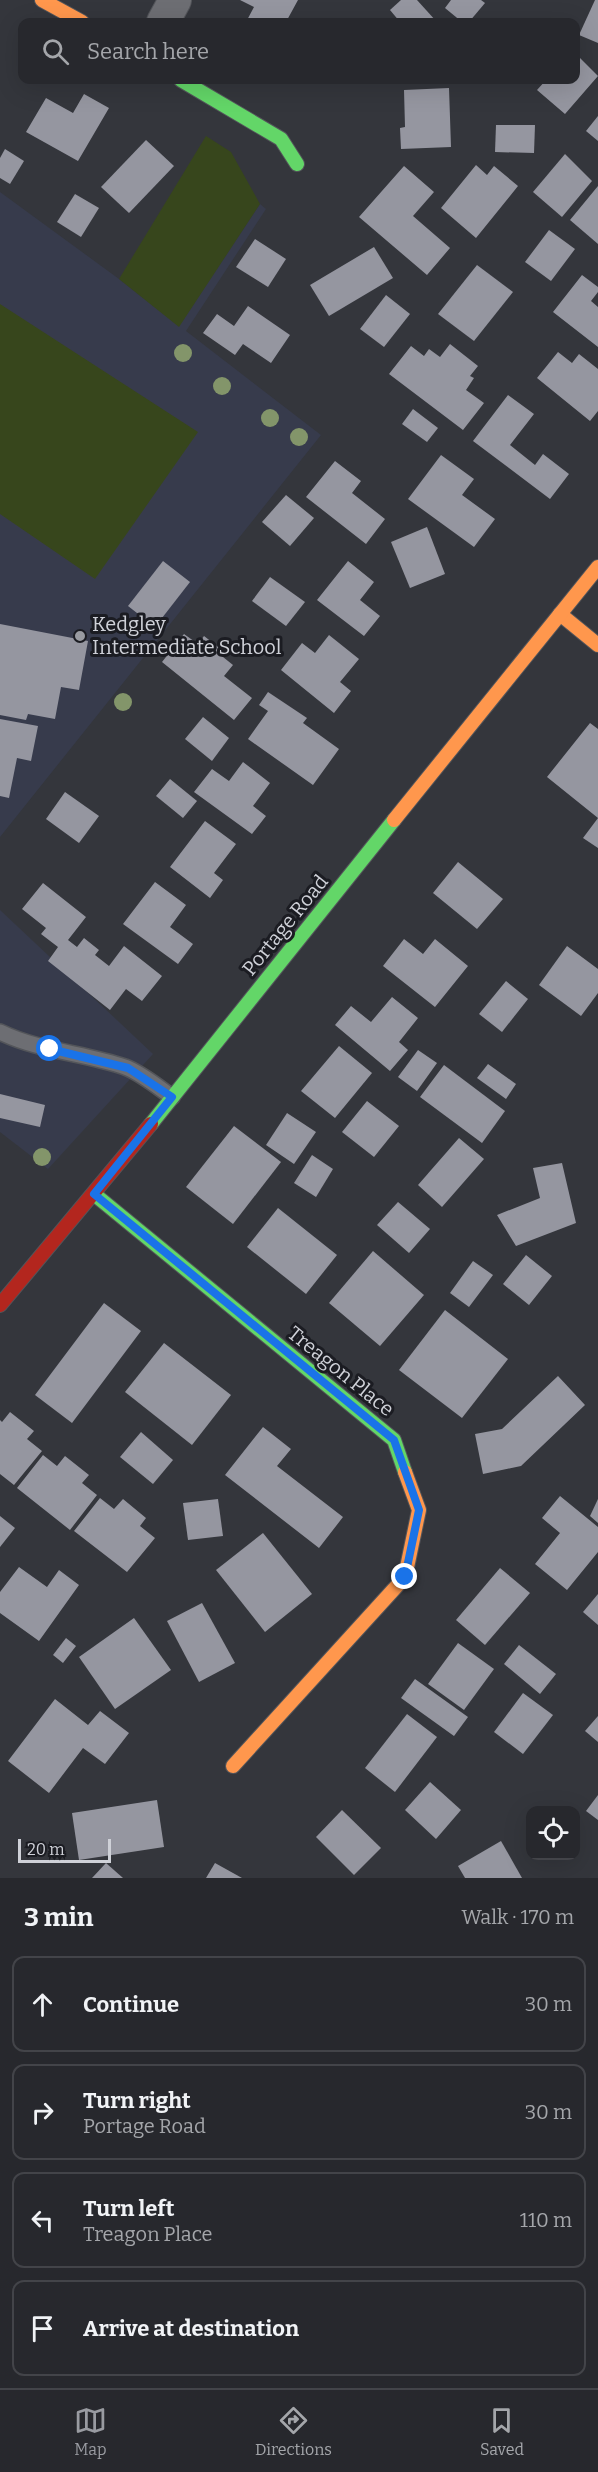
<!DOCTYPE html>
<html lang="en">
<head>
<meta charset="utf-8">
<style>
	:root { --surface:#27282d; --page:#333439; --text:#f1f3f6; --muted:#a4a6aa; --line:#434449; --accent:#999ba1 }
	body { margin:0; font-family:Bitter,serif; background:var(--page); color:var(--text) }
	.controls { position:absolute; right:18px; bottom:18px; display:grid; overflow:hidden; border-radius:12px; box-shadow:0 6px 24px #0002 }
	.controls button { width:54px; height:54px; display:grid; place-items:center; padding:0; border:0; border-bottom:2px solid var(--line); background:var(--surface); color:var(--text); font:30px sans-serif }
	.scale { position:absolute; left:18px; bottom:15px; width:93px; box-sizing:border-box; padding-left:6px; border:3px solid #cfd1d8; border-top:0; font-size:16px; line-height:21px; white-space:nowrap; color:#cfd1d8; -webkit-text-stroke:4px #1b1c22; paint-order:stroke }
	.stop { position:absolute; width:18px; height:18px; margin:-14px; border:4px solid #1a73e8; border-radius:50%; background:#fff }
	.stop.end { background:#1a73e8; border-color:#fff; box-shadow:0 2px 6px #0008 }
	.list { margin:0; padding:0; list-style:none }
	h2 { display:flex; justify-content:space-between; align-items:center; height:78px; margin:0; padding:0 24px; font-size:26px }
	h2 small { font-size:20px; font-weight:400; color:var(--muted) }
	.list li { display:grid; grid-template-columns:39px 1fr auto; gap:18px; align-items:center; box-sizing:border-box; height:96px; margin:0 12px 12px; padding:0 12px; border:2px solid var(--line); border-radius:12px }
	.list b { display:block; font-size:22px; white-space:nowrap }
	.list p { margin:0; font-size:20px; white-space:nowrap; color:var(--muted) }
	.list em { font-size:20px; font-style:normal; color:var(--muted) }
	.icon { flex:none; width:33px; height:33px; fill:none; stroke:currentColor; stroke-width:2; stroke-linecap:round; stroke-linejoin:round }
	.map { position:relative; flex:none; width:598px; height:1878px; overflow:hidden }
	.search { position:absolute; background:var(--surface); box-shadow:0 6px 24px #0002; left:18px; right:18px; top:18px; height:66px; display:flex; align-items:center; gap:15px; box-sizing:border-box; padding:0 21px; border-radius:12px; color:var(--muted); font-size:22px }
	.sheet { height:510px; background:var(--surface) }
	nav { display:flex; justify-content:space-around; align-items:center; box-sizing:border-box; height:84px; border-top:2px solid var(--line); background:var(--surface); font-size:16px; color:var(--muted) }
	nav a { display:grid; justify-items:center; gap:3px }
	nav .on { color:var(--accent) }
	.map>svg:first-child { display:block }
	.built { fill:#373b4c }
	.green { fill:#37461c }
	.building { fill:#9596a0 }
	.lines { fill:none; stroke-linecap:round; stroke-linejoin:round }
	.lane-casing { stroke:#53555a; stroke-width:18 }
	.street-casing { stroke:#53555a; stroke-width:34 }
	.fast-casing { stroke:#53555a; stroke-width:16 }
	.slow-casing { stroke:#53555a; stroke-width:16 }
	.jam-casing { stroke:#53555a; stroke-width:16 }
	.lane { stroke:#6d6e73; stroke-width:15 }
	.street { stroke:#6d6e73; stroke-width:32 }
	.fast { stroke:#63d668; stroke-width:14 }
	.slow { stroke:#ff974d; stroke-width:14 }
	.jam { stroke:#b3261e; stroke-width:14 }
	.tree { fill:#83956a }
	.route { stroke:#1a73e8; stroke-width:8 }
	.poi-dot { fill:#999ba1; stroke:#1b1c22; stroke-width:2 }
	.labels { text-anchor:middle; stroke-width:6; stroke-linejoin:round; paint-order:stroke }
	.poi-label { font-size:20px; fill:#cfd1d8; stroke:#1b1c22; text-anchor:start }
	.street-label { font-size:20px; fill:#cfd1d8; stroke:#1b1c22 }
</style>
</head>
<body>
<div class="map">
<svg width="598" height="1878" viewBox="0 0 598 1878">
	<rect width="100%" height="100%" fill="#34363c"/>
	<!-- built -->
	<g class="built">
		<path d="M0 192 119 279 179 326 260 204 266 209 186 331 321 435 0 837Z"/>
		<path d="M0 910 153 1054 48 1169 0 1132Z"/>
	</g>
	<!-- green -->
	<g class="green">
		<path d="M206 136 231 152 260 204 179 327 119 279Z"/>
		<path d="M0 304 198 432 95 579 0 514Z"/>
	</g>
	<!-- building -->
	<g class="building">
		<path d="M240 0H298L286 22H246L254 7Z"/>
		<path d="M401 0H417L436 21 400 22 390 10Z"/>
		<path d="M451 0H481L485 3 469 22H462L445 8Z"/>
		<path d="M595 0H598V43L579 35Z"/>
		<path d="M576 54 598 76 565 114 537 90 546 80H576Z"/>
		<path d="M449 88 451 147 401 149 400 128 405 127 404 90Z"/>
		<path d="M84 94 109 108 78 161 26 132 46 98 73 113Z"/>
		<path d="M598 116V141L586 131Z"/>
		<path d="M496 125H535L534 153 495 152Z"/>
		<path d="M146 140 174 166 129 213 101 187Z"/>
		<path d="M5 149 24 161 10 184 0 178V158Z"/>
		<path d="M565 154 592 181 562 217 533 192Z"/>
		<path d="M476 165 487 175 494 166 518 186 476 238 441 208Z"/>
		<path d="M404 166 434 192 413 216 450 248 427 275 359 217Z"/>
		<path d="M598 186V244L570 220Z"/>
		<path d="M75 194 99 208 81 237 57 222Z"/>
		<path d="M549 230 575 249 551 281 525 262Z"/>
		<path d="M255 239 286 259 268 287 236 267Z"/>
		<path d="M374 247 393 278 329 316 310 285Z"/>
		<path d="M477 265 513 292 474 341 438 314Z"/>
		<path d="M582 275 598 287V292L591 301 598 307V347L553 312Z"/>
		<path d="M386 295 410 314 384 347 360 329Z"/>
		<path d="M248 306 290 335 271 363 243 344 235 355 203 333 217 314 234 326Z"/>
		<path d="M450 344 478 366 470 376 474 378 466 390 484 403 463 430 389 374 411 346 424 356 429 349 440 357Z"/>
		<path d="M558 352 572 363 579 354 598 369V411L590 421 537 378Z"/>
		<path d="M508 395 534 414 510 445 535 465 543 454 569 474 550 499 473 441Z"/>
		<path d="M413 409 438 428 427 442 402 424Z"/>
		<path d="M441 455 474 479 462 495 495 519 474 547 408 499Z"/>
		<path d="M335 461 361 481 352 493 385 519 366 544 306 497Z"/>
		<path d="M286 495 314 518 290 546 262 522Z"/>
		<path d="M427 527 445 574 410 588 391 542Z"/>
		<path d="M163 561 190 582 155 627 128 606Z"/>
		<path d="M348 561 374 582 360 600 380 616 364 636 317 600Z"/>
		<path d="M270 577 305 602 286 626 252 601Z"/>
		<path d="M0 624 88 641 79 690 61 687 55 719 28 714 26 720 0 715Z"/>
		<path d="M184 634 198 644 204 636 226 653 223 657 233 665 224 676 252 698 234 720 162 662Z"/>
		<path d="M329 635 359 659 340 682 351 691 334 713 281 670 302 643 315 653Z"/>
		<path d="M268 692 307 718 303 723 339 749 313 785 248 739 268 711 259 705Z"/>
		<path d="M203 717 229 738 212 761 185 739Z"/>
		<path d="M0 719 38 726 31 761 17 758 9 798 0 796Z"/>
		<path d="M590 723 598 729V848L583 838 598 818 547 777Z"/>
		<path d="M243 762 270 783 253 806 266 816 252 834 194 792 212 769 229 781Z"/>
		<path d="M170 779 197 801 183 818 156 796Z"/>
		<path d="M65 792 99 816 79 843 46 819Z"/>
		<path d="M205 821 236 844 214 873 223 880 210 898 170 867Z"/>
		<path d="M458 862 503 899 477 929 433 893Z"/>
		<path d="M155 882 186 905 170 927 193 944 178 964 123 924Z"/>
		<path d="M43 883 86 917 68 940 77 947 84 938 99 950 95 955 109 966 124 946 162 976 142 1001 126 989 110 1010 48 961 58 947 41 934 46 928 22 909Z"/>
		<path d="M404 939 423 954 435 939 468 966 435 1007 383 966Z"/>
		<path d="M567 946 598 969V993L581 1016 539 985Z"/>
		<path d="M506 981 528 999 502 1032 479 1014Z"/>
		<path d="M392 997 418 1018 399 1042 408 1050 390 1071 335 1025 351 1006 371 1022Z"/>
		<path d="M339 1046 372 1073 335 1118 301 1091Z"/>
		<path d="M418 1050 437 1063 417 1091 398 1077Z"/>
		<path d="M488 1064 516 1084 506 1099 477 1078Z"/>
		<path d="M444 1065 505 1111 482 1143 420 1097Z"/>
		<path d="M0 1094 45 1105 40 1127 0 1118Z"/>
		<path d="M367 1101 399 1126 374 1157 342 1132Z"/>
		<path d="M287 1113 316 1132 294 1164 266 1145Z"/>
		<path d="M234 1126 281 1162 233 1224 186 1187Z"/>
		<path d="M459 1138 484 1159 442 1207 418 1185Z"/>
		<path d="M312 1155 333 1169 316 1197 294 1183Z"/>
		<path d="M562 1163 576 1223 516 1246 497 1215 540 1198 533 1168Z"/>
		<path d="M398 1202 430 1229 409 1253 377 1225Z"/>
		<path d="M278 1208 337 1255 306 1294 247 1247Z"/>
		<path d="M373 1251 424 1295 380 1346 329 1303Z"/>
		<path d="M526 1255 552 1276 529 1305 503 1284Z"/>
		<path d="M473 1261 493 1275 469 1307 450 1293Z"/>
		<path d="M104 1303 141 1331 72 1423 35 1395Z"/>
		<path d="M445 1310 508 1359 462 1418 399 1370Z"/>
		<path d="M164 1343 231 1395 192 1445 125 1392Z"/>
		<path d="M558 1376 585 1405 521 1466 483 1474 475 1434 502 1429Z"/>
		<path d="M10 1412 34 1431 27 1439 42 1451 14 1485 0 1474V1420L2 1422Z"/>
		<path d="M263 1427 291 1449 277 1466 343 1517 319 1548 225 1475Z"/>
		<path d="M141 1432 173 1460 153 1484 120 1457Z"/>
		<path d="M43 1455 57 1466 65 1456 89 1475 82 1483 97 1495 70 1530 17 1488Z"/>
		<path d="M560 1496 598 1527V1552L567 1590 535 1564 560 1533 542 1518Z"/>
		<path d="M100 1498 114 1509 123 1499 146 1518 140 1526 155 1538 127 1572 74 1531Z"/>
		<path d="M218 1499 223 1536 188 1540 183 1503Z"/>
		<path d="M598 1499V1523L590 1516Z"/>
		<path d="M0 1516 15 1528 0 1547Z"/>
		<path d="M263 1533 312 1594 265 1632 216 1570Z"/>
		<path d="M19 1567 47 1587 59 1570 79 1585 39 1641 0 1613V1592Z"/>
		<path d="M500 1568 530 1593 485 1645 456 1620Z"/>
		<path d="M598 1594V1625L583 1612Z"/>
		<path d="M202 1603 235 1663 199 1682 167 1621Z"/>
		<path d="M134 1618 171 1670 115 1709 79 1657Z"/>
		<path d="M66 1638 76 1646 63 1663 53 1655Z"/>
		<path d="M458 1643 494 1669 464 1710 428 1684Z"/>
		<path d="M519 1645 556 1674 540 1694 504 1664Z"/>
		<path d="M415 1679 468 1717 454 1736 401 1698Z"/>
		<path d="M523 1693 553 1715 523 1754 494 1732Z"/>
		<path d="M55 1699 88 1725 100 1711 129 1733 105 1764 83 1748 49 1793 8 1761Z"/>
		<path d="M407 1714 437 1737 395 1792 365 1768Z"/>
		<path d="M598 1716V1742L585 1731Z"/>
		<path d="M430 1782 461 1810 436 1839 405 1810Z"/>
		<path d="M598 1795V1820L586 1811Z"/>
		<path d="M157 1800 164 1847 79 1860 72 1813Z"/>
		<path d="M342 1810 381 1848 354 1875 316 1837Z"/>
		<path d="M501 1841 522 1878H465L458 1866Z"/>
		<path d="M106 1863 123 1878H92Z"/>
		<path d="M215 1863 242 1878H206Z"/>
	</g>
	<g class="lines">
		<defs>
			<path id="lane" d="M0 1032C39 1051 84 1053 125 1067 141 1073 158 1087 172 1097"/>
			<path id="street" d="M163 22 175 0"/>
			<g id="fast">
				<path d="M181 80 281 139 297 164"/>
				<path d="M151 1124 394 820"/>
				<path d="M94 1194 394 1440 405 1472"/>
			</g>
			<g id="slow">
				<path d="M42 0 82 22"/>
				<path d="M560 614 598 645"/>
				<path d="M394 820 598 567"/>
				<path d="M233 1766 405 1577 419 1510 405 1472"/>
			</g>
			<path id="jam" d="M0 1305 151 1124"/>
		</defs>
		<!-- lane casing -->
		<use href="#lane" class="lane-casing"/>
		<!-- street casing -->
		<use href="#street" class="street-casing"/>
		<!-- fast casing -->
		<use href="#fast" class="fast-casing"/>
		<!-- slow casing -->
		<use href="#slow" class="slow-casing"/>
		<!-- jam casing -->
		<use href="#jam" class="jam-casing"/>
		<!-- lane -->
		<use href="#lane" class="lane"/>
		<!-- street -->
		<use href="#street" class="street"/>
		<!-- fast -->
		<use href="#fast" class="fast"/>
		<!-- slow -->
		<use href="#slow" class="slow"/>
		<!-- jam -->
		<use href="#jam" class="jam"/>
	</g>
	<!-- trees -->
	<g class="tree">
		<circle cx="183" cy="353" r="9"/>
		<circle cx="222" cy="386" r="9"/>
		<circle cx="270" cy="418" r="9"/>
		<circle cx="299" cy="437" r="9"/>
		<circle cx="123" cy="702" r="9"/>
		<circle cx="42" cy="1157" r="9"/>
	</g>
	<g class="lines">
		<!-- route -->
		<path class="route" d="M50 1049 128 1068 172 1097 94 1194 394 1440 419 1510 405 1577"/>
	</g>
	<!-- markers -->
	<circle class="poi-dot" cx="80" cy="636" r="6"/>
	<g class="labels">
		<!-- poi labels -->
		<g class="poi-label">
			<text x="92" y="631">Kedgley<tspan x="92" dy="23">Intermediate School</tspan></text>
		</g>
		<!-- street labels -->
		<g class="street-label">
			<text transform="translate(285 925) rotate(-51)" y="7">Portage Road</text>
			<text transform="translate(341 1371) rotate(39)" y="7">Treagon Place</text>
		</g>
	</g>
</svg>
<div class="controls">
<button><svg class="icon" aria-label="locate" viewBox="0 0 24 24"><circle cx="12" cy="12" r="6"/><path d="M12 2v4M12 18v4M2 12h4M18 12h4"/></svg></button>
</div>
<div class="scale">20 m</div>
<div class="stop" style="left:50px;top:1049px"></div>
<div class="stop end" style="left:405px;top:1577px"></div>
<div class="search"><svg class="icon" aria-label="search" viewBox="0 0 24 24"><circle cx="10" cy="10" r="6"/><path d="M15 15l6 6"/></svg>Search here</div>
</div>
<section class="sheet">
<h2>3 min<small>Walk · 170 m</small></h2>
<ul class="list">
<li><svg class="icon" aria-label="ahead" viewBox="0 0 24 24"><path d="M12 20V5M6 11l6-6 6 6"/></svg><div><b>Continue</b></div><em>30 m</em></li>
<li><svg class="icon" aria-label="right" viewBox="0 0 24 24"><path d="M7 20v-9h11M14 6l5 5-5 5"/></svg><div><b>Turn right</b><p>Portage Road</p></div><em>30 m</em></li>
<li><svg class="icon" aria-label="left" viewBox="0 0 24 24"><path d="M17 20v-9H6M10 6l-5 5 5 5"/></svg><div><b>Turn left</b><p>Treagon Place</p></div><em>110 m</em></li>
<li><svg class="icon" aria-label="arrive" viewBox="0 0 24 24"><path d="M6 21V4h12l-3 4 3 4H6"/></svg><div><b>Arrive at destination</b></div></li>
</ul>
</section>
<nav>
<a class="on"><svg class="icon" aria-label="map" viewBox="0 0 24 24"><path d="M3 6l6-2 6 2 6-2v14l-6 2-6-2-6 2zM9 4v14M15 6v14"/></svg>Map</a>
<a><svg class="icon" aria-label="directions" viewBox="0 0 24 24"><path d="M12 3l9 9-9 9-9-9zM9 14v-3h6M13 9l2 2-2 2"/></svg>Directions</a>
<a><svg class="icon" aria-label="saved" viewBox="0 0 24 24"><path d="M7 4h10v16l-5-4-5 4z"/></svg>Saved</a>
</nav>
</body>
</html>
